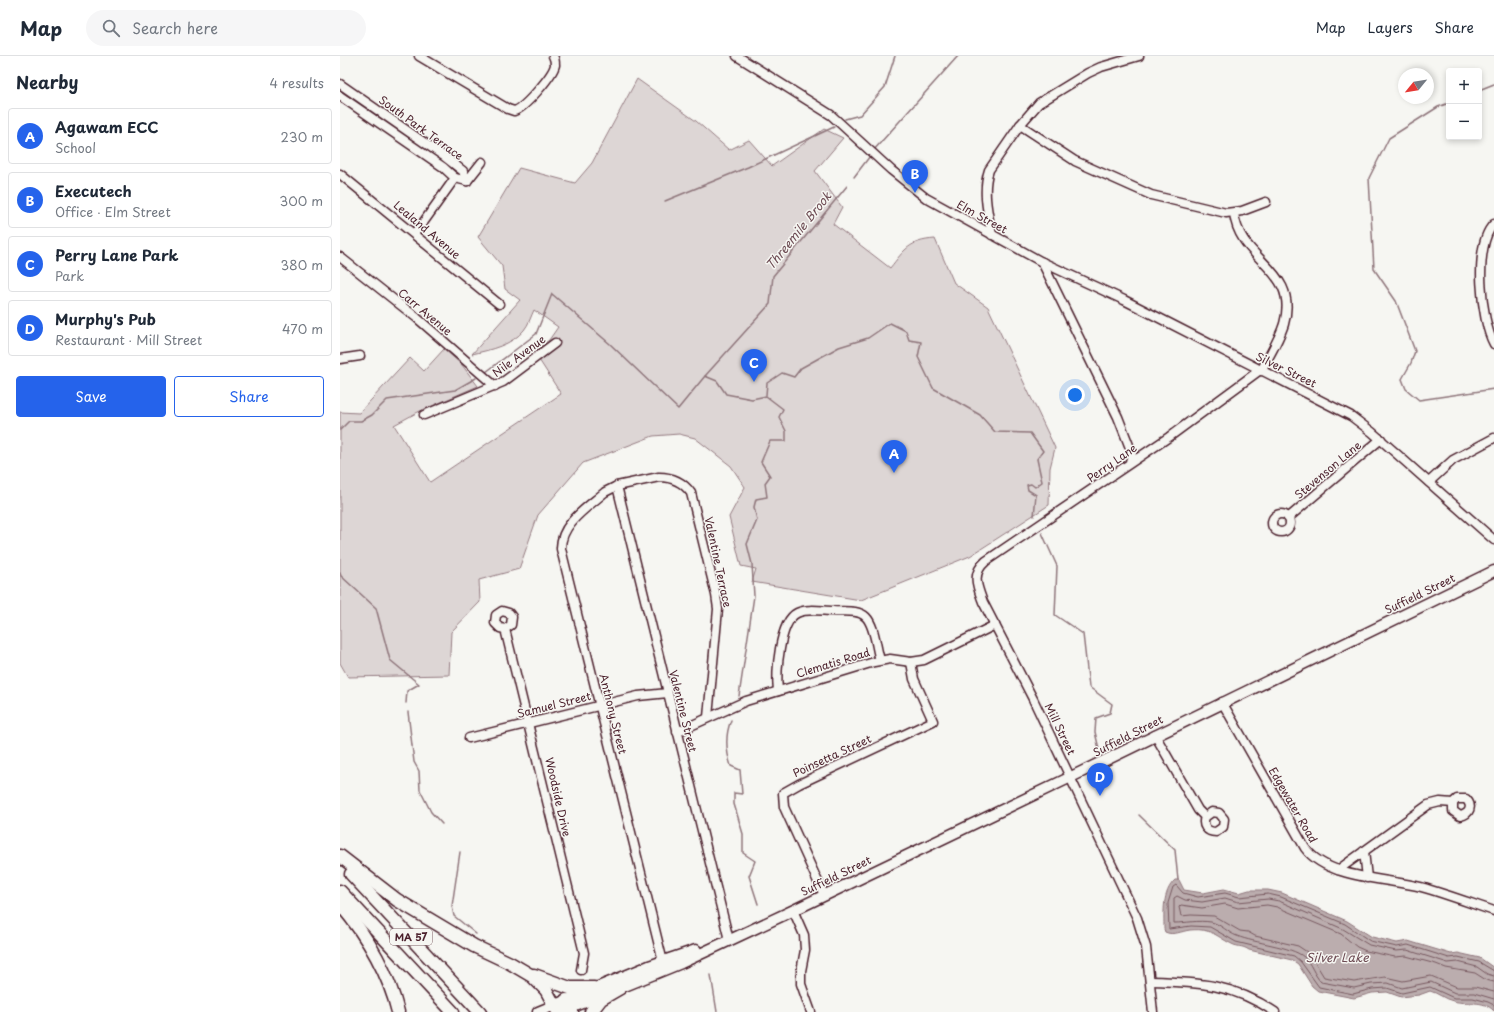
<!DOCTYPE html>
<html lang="en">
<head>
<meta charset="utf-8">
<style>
	:root { --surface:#fff; --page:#f6f6f7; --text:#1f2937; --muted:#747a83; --line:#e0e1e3; --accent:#2563eb }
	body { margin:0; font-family:"Playpen Sans",sans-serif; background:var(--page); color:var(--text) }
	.controls { position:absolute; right:12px; top:12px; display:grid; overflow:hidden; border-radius:4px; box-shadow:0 2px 6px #0003 }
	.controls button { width:36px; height:36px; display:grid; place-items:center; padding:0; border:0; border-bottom:1px solid var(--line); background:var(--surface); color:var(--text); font:20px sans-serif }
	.compass { position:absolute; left:1058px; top:12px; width:36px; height:36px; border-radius:50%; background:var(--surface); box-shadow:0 2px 6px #0003; rotate:240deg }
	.you { position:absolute; left:735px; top:339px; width:14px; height:14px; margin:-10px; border:3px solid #fff; border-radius:50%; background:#1a73e8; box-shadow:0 0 0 6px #1a73e833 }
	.badge { display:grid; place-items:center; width:26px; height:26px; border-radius:50%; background:var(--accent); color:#fff; font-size:13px; font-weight:700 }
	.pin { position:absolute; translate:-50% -33px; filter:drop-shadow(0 1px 2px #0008) }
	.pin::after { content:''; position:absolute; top:21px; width:14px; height:12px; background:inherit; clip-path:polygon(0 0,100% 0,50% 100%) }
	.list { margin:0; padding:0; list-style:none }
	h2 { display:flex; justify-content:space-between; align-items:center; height:52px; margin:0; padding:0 16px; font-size:17px }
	h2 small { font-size:13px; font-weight:400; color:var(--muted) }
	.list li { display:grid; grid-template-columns:26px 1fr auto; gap:12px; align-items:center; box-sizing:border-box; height:56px; margin:0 8px 8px; padding:0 8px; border:1px solid var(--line); border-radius:4px }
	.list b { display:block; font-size:15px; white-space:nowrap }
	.list p { margin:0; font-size:13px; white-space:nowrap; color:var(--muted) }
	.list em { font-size:13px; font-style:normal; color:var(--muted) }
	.actions { display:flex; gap:8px; padding:12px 16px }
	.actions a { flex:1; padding:9px 0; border:1px solid var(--accent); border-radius:4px; text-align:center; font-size:14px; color:var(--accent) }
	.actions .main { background:var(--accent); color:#fff }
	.icon { flex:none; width:22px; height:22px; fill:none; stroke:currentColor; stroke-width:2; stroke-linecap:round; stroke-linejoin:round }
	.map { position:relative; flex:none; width:1154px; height:956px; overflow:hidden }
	header { display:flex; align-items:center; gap:24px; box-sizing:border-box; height:56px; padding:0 20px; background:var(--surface); border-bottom:1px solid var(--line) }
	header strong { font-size:19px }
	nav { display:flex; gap:22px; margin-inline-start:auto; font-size:14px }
	.search { width:280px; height:36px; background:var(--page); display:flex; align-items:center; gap:10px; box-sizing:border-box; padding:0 14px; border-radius:22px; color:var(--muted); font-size:15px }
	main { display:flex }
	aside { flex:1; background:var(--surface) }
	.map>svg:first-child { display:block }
	.green { fill:#ddd6d5; stroke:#947a80 }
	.water { fill:#bbadae; stroke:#8e747a }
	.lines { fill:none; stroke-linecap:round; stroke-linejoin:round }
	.shore { stroke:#77585f; stroke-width:1 }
	.stream { stroke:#8e747a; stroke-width:1.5 }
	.minor-casing { stroke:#4a1f2b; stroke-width:11 }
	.major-casing { stroke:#4a1f2b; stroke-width:13 }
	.highway-casing { stroke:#4a1f2b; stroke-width:15 }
	.minor { stroke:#f6f6f2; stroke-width:8 }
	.major { stroke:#f6f6f2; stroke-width:10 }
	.highway { stroke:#f6f6f2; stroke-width:12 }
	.labels { text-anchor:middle; stroke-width:3; stroke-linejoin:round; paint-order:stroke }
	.shield { fill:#f6f6f2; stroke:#7e6067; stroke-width:1 }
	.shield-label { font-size:10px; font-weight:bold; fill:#4a1f2b }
	.street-label { font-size:11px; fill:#4a1f2b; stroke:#f6f6f2 }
	.water-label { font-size:12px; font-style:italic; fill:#6c4a52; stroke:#f6f6f2 }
</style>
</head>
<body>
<header>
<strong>Map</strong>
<div class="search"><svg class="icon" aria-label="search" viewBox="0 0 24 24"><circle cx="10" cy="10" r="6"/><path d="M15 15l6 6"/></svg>Search here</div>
<nav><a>Map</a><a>Layers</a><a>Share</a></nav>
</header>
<main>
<aside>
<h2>Nearby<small>4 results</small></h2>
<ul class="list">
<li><span class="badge">A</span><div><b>Agawam ECC</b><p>School</p></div><em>230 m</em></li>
<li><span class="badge">B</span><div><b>Executech</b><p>Office · Elm Street</p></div><em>300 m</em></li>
<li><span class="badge">C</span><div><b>Perry Lane Park</b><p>Park</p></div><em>380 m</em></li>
<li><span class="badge">D</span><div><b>Murphy's Pub</b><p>Restaurant · Mill Street</p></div><em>470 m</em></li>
</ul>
<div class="actions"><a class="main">Save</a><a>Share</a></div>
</aside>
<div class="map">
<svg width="1154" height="956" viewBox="0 0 1154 956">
	<rect width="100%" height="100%" fill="#f6f6f2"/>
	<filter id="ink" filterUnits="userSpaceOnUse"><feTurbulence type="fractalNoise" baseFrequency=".025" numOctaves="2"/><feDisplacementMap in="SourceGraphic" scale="8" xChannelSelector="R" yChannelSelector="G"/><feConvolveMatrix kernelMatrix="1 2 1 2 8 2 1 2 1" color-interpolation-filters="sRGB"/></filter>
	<g filter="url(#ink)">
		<!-- green -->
		<path class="green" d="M297 23 356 65 389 94 409 84 432 110 484 73 503 82 475 115 502 151 493 168 550 212C565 193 569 185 595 183L614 227 648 251 715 392 710 412 709 449 630 500 521 544 412 526 416 513 401 510 389 461 405 431 391 410 355 382 339 378 313 380 243 407 198 459 179 513 139 524 140 546 111 576 109 619 8 621 0 607V356L19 357 70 302 84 315 104 293 122 309 138 330 78 356 54 369 90 426 221 338 194 296 209 284 218 271 194 254C191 260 189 268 184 274 172 289 150 294 132 298L180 244 165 233 162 210 138 181 179 112 235 127 252 107Z"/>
		<!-- water -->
		<path class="water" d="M835 824H839L844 834 863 837 884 833 899 837 909 834H928L942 837 1007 865 1032 881 1057 887 1068 885 1111 898 1118 897 1140 902 1154 912V955C1143 943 1127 949 1113 945 1104 943 1098 937 1090 935L1079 939 1061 941 1047 936 1032 937 1014 942 978 935 972 930 958 908 952 904 909 894C903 890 900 891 894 889 876 881 873 872 850 874 842 875 833 880 825 876L824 873C824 856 822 836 835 824Z"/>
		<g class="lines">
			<!-- shore -->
			<g class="shore">
				<path d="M1154 915 1139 906 1118 901 1109 902 1068 889 1057 891 1030 885 1005 868 941 841 928 838 899 841 885 837 858 841 843 837 836 829 833 831 828 847 829 873 851 870 870 871 896 886 954 900 961 906 979 931 1013 938 1032 933 1047 932 1062 937 1090 931 1114 942H1133L1148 946 1154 949"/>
				<path d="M1154 920 1147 918 1137 911 1118 906 1108 907 1067 894 1056 895 1029 889 1003 873 939 845 928 843 898 846 885 842 862 846 845 844 837 840 834 842V867C846 867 858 864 871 866 881 868 888 877 897 880 914 887 951 890 964 901 971 907 974 919 981 926L1014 932 1031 928 1048 927 1062 932 1091 926 1115 937H1134L1154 943"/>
				<path d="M1154 926 1146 924 1135 917 1106 912 1096 908 1066 900 1055 901 1026 895 1017 891 1001 878 937 851 927 849 898 852 885 848 862 852 841 849 839 851 841 860 851 859 874 860 900 875 908 876 915 880 958 890 970 898 984 921 1014 926 1045 921 1063 925 1091 920 1117 931H1135L1154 936"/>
			</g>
			<!-- stream -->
			<g class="stream">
				<path d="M1139 34 1154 28"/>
				<path d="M1109 47 1098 51 1049 82 1029 122 1034 213 1056 245 1075 295 1071 307 1062 323 1066 333 1079 344 1154 333"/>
				<path d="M505 63 520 59 545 31 555 0"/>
				<path d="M533 95 618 0"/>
				<path d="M514 121 530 100"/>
				<path d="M325 145 408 111 494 71"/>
				<path d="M146 316 196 278 212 238 270 288 338 353 365 320"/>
				<path d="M426 339 427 327 442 317 454 321 461 312 499 291 528 282 550 267 566 275 569 284 581 286 578 301 593 332 640 359 655 376 690 377 703 395 697 403 702 426 695 431 691 428 687 429 688 434 696 439 694 460"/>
				<path d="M0 374 9 365H21L32 359 47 344 115 334 136 322"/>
				<path d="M702 477 717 510 715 559 743 578 749 631 772 648 770 657 756 662 755 676 759 693"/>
				<path d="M0 517 1 520 36 552 50 604 79 628 67 635 66 647"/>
				<path d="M399 640 414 540 412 508 407 488 417 464 414 451 416 443 427 441 425 427 430 420 421 406 430 385H446V375L439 361 443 353 426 340 412 343 386 338 377 325 365 320 430 248 433 220 507 130"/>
				<path d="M68 656 74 706 79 715 80 734 91 756 102 768"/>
				<path d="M391 664C385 679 386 695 391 710L400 714 402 738 394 737V748L403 778V797L415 805 409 820 418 848"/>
				<path d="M799 759 835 794 838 824"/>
				<path d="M120 796 112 850 114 860 136 878"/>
				<path d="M371 919 377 956"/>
			</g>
			<defs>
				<g id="minor">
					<path d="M79 0 168 53 174 55C184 53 213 19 215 9 215 5 215 3 213 0"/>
					<path d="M397 0 491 59 551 114 586 142 702 206 784 244 1011 360 1032 376 1154 484"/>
					<path d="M0 28 105 101 123 115 127 125"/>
					<path d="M0 40 103 111 115 122 127 125"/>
					<path d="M680 69 735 105 811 139 886 157 902 155 926 146"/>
					<path d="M0 118 159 248"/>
					<path d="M127 125 142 106"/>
					<path d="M894 157C899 206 960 212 944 268 939 284 929 300 921 315"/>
					<path d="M1154 168C1133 188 1141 265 1154 288"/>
					<path d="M74 177 80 171 115 122"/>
					<path d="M652 179C648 158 642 135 649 114L680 69 699 47 748 17 761 11 799 0"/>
					<path d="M0 201 77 262 155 330"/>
					<path d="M702 206 778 361 792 397 790 406"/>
					<path d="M0 303 20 300"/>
					<path d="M84 359 163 326 215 287"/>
					<path d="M1089 426 1113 404 1154 382"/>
					<path d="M277 430 389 884"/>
					<circle cx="941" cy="467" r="9"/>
					<path d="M948 462 1041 383"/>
					<path d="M165 573 160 572 155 567 156 559 162 555 169 557 172 561 171 569 165 573 244 897 241 914"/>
					<path d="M438 635C436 617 439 566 457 557 467 552 482 555 493 555 503 556 518 553 526 561 535 570 536 592 540 604"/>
					<path d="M882 646 965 792C988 823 1046 822 1081 831 1106 838 1130 847 1154 855"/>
					<path d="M337 676 406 645 534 606 550 603 571 606 584 604 655 569"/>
					<path d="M815 679 858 754 865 761C862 769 866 776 876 776L883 771 884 763 879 757 872 756 865 761"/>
					<path d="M129 682 298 640 328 637"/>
					<path d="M1024 795 1027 822"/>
					<path d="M998 814 1088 749 1100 746 1113 747V755L1120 760C1130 758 1133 750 1126 743H1117L1113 747"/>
					<path d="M484 839 444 751 443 737 459 728 593 665 574 623 571 606"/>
					<path d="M453 854 464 879 465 894 461 915V928L471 956"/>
					<path d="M324 910 221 493C220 468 248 451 265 436L277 430 319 421C333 421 343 426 351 437L376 539 378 553 368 661"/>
					<path d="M810 925C859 926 893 928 935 956"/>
					<path d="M813 956 806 891 797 862 693 643 643 546C637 530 631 518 646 505L829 381 920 314"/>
				</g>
				<g id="major">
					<path d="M223 955 341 907 452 855 731 721 1154 515"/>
					<path d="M198 956 309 910 356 894"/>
				</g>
				<g id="highway">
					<path d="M0 800 57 844 134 890 170 907 192 920 206 934 218 956"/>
					<path d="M11 818 140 956"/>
					<path d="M0 835 113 956"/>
					<path d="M0 848C27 880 48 915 58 956"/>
					<path d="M194 919 230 932H254"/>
					<path d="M226 944 232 956"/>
					<path d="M251 956 261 943 280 932"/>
				</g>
			</defs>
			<!-- minor casing -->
			<use href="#minor" class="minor-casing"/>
			<!-- major casing -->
			<use href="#major" class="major-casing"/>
			<!-- highway casing -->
			<use href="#highway" class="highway-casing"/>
			<!-- minor -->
			<use href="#minor" class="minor"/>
			<!-- major -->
			<use href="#major" class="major"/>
			<!-- highway -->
			<use href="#highway" class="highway"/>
		</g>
	</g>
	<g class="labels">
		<!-- shield labels -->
		<rect class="shield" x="50" y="873" width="42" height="16" rx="3"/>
		<g class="shield-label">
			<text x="71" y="885">MA 57</text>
		</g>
		<!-- street labels -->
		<g class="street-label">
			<text transform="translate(81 72) rotate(36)" y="4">South Park Terrace</text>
			<text transform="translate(642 161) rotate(29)" y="4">Elm Street</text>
			<text transform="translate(87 174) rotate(40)" y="4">Lealand Avenue</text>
			<text transform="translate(85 256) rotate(40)" y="4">Carr Avenue</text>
			<text transform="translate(179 300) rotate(-36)" y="4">Nile Avenue</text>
			<text transform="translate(946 314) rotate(26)" y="4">Silver Street</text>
			<text transform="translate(772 407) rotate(-35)" y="4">Perry Lane</text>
			<text transform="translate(988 414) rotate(-40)" y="4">Stevenson Lane</text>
			<text transform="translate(378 506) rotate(78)" y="4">Valentine Terrace</text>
			<text transform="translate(1080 538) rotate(-26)" y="4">Suffield Street</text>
			<text transform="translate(493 607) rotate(-17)" y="4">Clematis Road</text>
			<text transform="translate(214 649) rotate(-14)" y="4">Samuel Street</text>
			<text transform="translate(343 655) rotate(76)" y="4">Valentine Street</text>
			<text transform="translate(273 658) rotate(76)" y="4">Anthony Street</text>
			<text transform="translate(720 673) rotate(64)" y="4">Mill Street</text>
			<text transform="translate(788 680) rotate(-27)" y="4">Suffield Street</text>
			<text transform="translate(492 700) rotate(-25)" y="4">Poinsetta Street</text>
			<text transform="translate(218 741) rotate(77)" y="4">Woodside Drive</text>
			<text transform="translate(953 749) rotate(60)" y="4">Edgewater Road</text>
			<text transform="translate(496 820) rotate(-26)" y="4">Suffield Street</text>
		</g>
		<!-- water labels -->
		<g class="water-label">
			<text transform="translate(459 175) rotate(-51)" y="4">Threemile Brook</text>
			<text x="997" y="906">Silver Lake</text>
		</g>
	</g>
</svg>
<div class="controls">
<button>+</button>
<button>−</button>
</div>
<svg class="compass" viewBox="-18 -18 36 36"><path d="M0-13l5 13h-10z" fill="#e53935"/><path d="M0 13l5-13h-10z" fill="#747a83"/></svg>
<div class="you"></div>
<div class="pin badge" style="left:554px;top:417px">A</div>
<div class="pin badge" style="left:575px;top:137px">B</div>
<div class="pin badge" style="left:414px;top:326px">C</div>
<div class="pin badge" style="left:760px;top:740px">D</div>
</div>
</main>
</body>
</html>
